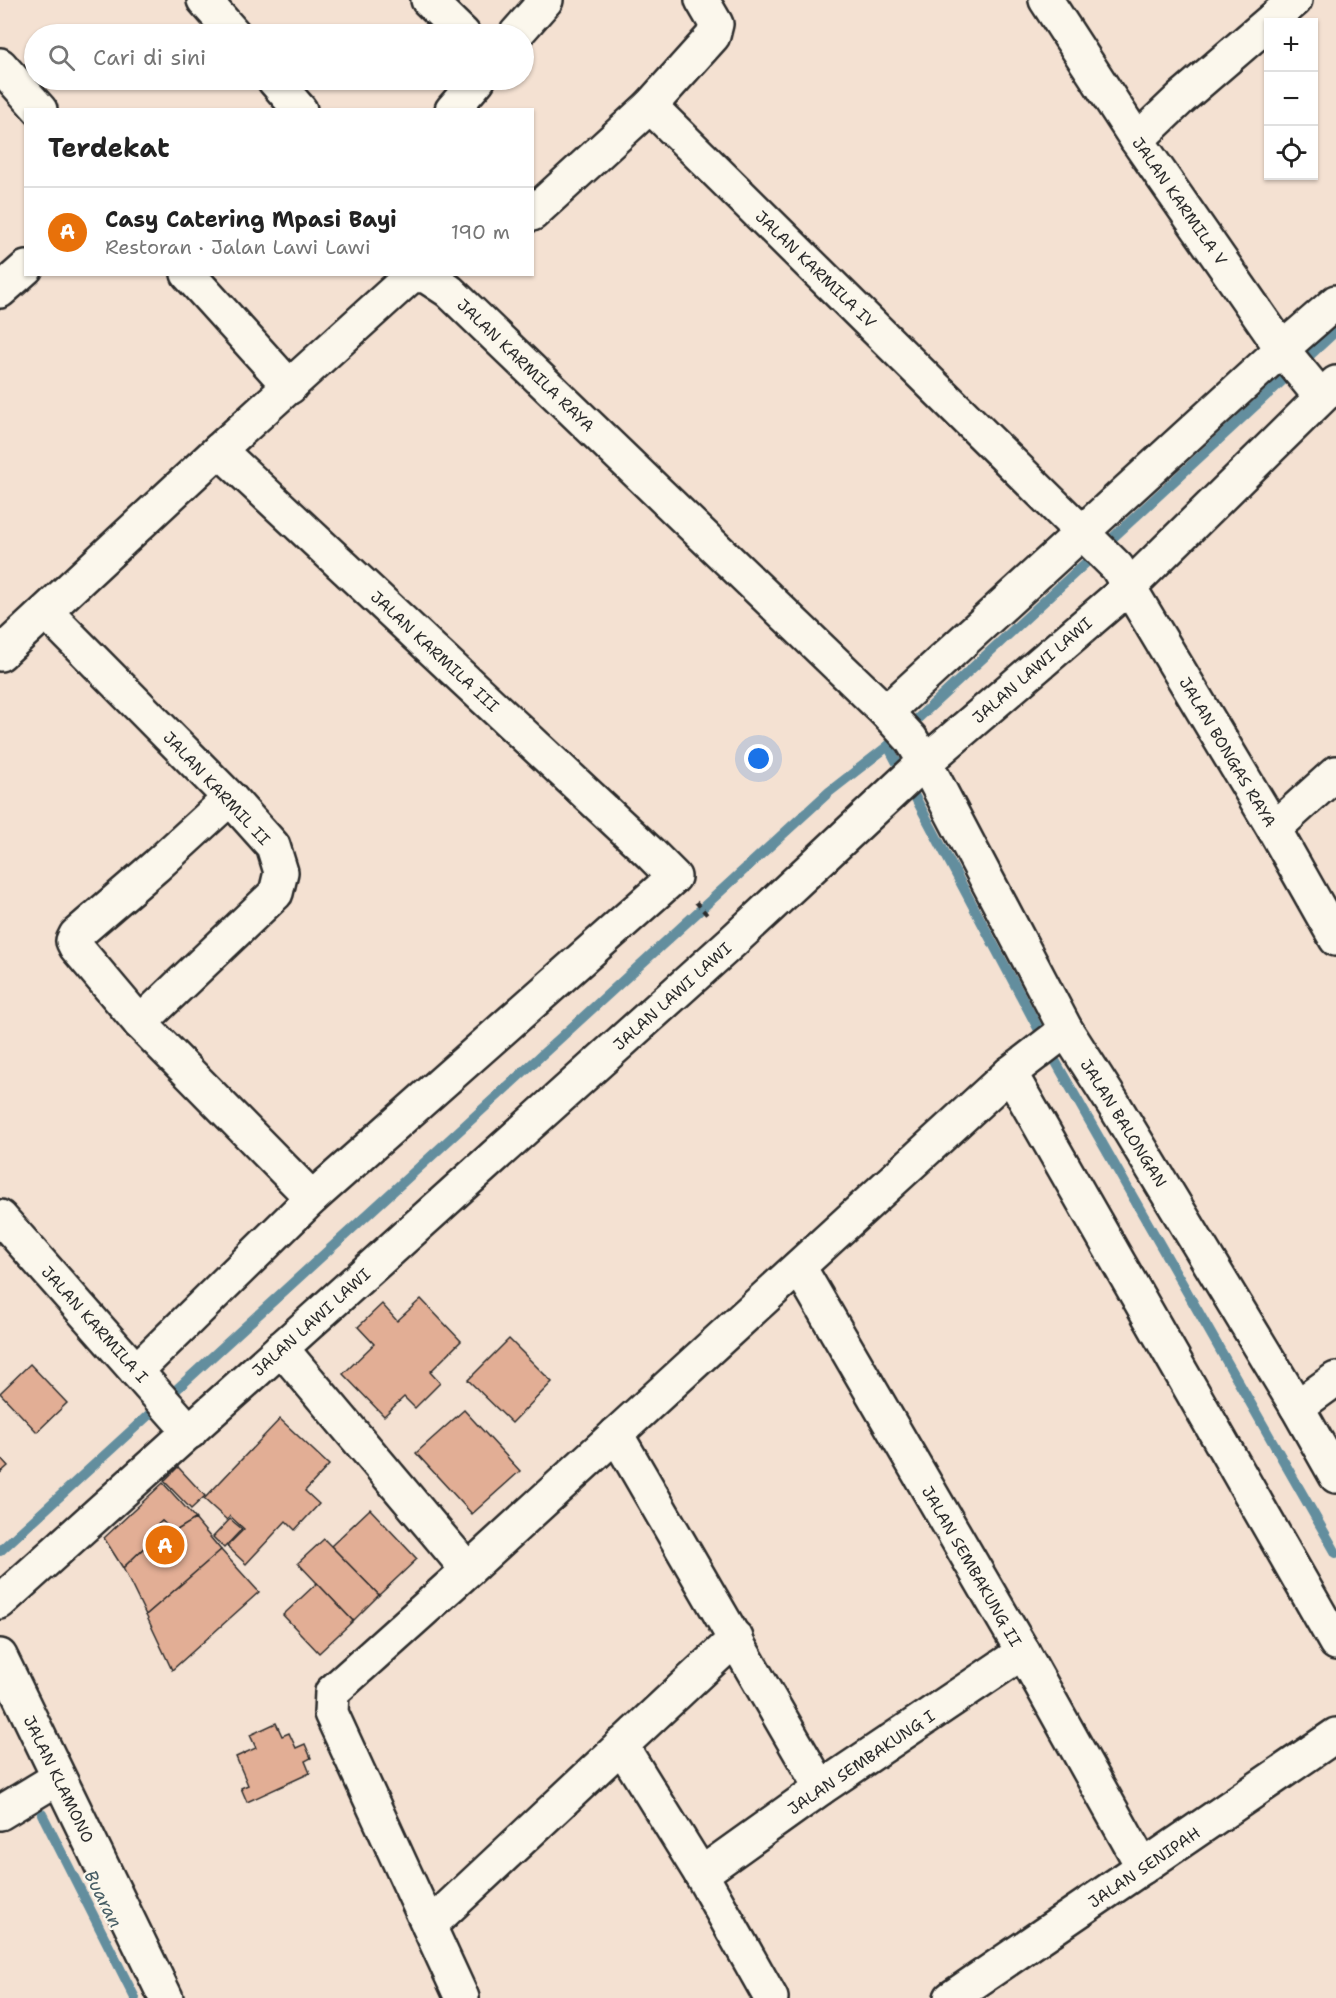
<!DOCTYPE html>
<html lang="id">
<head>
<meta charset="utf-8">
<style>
	:root { --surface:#fff; --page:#f6f6f6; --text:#222; --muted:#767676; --line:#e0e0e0; --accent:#d93025 }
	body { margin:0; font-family:"Shantell Sans",sans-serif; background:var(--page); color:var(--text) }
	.controls { position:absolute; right:18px; top:18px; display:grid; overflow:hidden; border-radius:0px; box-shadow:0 2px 4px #0004 }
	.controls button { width:54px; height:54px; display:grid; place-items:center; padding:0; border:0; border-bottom:2px solid var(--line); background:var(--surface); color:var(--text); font:30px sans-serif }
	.you { position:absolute; left:759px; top:759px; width:21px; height:21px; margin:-15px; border:4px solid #fff; border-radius:50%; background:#1a73e8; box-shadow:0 0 0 9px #1a73e833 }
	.badge { display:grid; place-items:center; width:39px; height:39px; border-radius:50%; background:var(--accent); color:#fff; font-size:20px; font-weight:700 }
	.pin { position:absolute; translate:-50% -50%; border:3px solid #fff; box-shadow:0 2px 6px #0006 }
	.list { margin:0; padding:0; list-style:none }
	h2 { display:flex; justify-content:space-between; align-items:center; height:78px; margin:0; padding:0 24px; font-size:26px }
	h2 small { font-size:20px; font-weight:400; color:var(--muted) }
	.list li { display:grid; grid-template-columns:39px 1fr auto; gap:18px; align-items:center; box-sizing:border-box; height:90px; padding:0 24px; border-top:2px solid var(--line) }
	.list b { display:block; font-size:22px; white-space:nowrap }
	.list p { margin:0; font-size:20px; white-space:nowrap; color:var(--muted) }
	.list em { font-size:20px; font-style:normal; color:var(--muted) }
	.icon { flex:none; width:33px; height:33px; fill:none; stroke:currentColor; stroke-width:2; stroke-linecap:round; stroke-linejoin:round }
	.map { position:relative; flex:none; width:1336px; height:1998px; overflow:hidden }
	.search { position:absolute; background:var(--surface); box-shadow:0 2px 4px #0004; left:24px; top:24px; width:510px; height:66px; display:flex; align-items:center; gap:15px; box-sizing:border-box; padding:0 21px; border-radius:33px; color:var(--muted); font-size:22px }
	.panel { position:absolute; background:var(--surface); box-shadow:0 2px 4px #0004; left:24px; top:108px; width:510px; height:168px; border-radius:0px }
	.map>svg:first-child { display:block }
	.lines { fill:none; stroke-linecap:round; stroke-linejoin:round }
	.stream { stroke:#638e9e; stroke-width:10 }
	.building { fill:#e2ae95; stroke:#2b2b2b; stroke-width:1.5 }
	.minor-casing { stroke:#2b2b2b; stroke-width:38 }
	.path { stroke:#2b2b2b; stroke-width:4; stroke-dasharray:6 4.5; stroke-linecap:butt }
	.minor { stroke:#fbf7ec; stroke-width:33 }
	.labels { text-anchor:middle; stroke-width:5; stroke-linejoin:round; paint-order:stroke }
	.street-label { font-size:16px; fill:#2b2b2b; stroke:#fbf7ec }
	.water-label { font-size:18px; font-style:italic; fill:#475d64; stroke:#fbf7ec }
</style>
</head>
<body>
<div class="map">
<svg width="1336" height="1998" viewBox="0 0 1336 1998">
	<rect width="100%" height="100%" fill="#f4e1d2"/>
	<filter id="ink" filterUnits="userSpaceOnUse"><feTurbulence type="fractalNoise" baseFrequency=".0167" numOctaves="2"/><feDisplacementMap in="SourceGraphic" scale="12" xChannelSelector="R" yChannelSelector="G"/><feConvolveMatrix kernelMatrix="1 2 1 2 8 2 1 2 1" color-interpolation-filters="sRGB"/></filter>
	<g filter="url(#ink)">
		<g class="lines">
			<!-- stream -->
			<g class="stream">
				<path d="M888 746 1057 1064 1336 1553"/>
				<path d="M0 1551 829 792 888 746 1336 331"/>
				<path d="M42 1814 135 1998"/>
			</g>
		</g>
		<!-- building -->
		<g class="building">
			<path d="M421 1299 461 1341 430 1372 440 1383 415 1408 404 1397 384 1416 343 1374 374 1344 358 1327 382 1304 397 1321Z"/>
			<path d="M509 1339 552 1382 512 1423 468 1380Z"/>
			<path d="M30 1364 67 1403 37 1432 0 1393Z"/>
			<path d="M464 1410 520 1471 472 1514 416 1453Z"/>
			<path d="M280 1419 329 1465 305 1491 319 1504 295 1530 286 1521 246 1564 227 1546 244 1529 230 1516 227 1520 204 1499Z"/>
			<path d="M0 1457 8 1466 0 1473Z"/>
			<path d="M178 1467 205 1496 191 1509 164 1481Z"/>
			<path d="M163 1483 196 1519 174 1532 162 1521 146 1535 150 1542 123 1568 104 1538Z"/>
			<path d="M370 1509 417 1559 379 1595 331 1546Z"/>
			<path d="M195 1519 221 1550 146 1615 123 1568 150 1542 146 1535 162 1521 174 1532Z"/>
			<path d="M230 1519 242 1529 224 1548 213 1537Z"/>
			<path d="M324 1539 379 1595 353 1621 298 1563Z"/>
			<path d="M221 1550 259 1592 172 1670 146 1615Z"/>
			<path d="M317 1583 353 1621 319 1653 283 1615Z"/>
			<path d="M276 1723 282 1736 289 1733 296 1748 305 1744 311 1758 305 1761 310 1773 247 1802 241 1788 248 1785 236 1757 256 1748 250 1735Z"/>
		</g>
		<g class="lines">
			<defs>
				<g id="minor">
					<path d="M204 0 234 34"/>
					<path d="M428 0 463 34"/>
					<path d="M1046 0 1137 140 1285 353 1321 397"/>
					<path d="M516 34 546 0"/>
					<path d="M0 65 40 110"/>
					<path d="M274 80 300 110"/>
					<path d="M650 106 713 36 716 24 702 0"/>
					<path d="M452 110 478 80"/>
					<path d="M1137 140 1180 99 1295 0"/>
					<path d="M532 214 650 106 1117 567 1274 829 1336 939"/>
					<path d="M188 274 290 387"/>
					<path d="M0 291 26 268"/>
					<path d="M46 612 230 798 273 846 281 872 276 893 140 1023"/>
					<path d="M0 654 219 450 412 275 426 276 449 291 886 712 911 739 925 762 1066 1030 1116 1108 1297 1407 1336 1476"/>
					<path d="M886 712 1282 349 1336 302"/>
					<path d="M230 798 156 866 76 935 73 941 76 947 140 1023 312 1198"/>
					<path d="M1274 829 1336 773"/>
					<path d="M1010 1073 1336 1643"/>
					<path d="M0 1217 190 1432"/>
					<path d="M799 1267 1023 1652 1143 1867"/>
					<path d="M281 1348 468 1570"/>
					<path d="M136 1371 312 1198 674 877 650 853 219 450"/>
					<path d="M1297 1407 1336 1379"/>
					<path d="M616 1434 821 1788"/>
					<path d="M0 1602 732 942 914 772 1129 587 1336 383"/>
					<path d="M0 1656 166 1998"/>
					<path d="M621 1745 701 1874 771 1998"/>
					<path d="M0 1813 58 1778"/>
					<path d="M701 1874 821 1788 1023 1652"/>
					<path d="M429 1926 736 1638"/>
					<path d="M462 1998 331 1713 332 1692 468 1570 1010 1073 1066 1030"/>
					<path d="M951 1998 1336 1735"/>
				</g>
			</defs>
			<!-- minor casing -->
			<use href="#minor" class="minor-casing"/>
			<!-- path -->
			<path class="path" d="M696 902 709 917"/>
			<!-- minor -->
			<use href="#minor" class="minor"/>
		</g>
	</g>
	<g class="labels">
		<!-- street labels -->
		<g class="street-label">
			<text transform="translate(1180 201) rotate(55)" y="6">JALAN KARMILA V</text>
			<text transform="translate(816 269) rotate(44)" y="6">JALAN KARMILA IV</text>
			<text transform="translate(526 365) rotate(44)" y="6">JALAN KARMILA RAYA</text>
			<text transform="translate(435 651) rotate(43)" y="6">JALAN KARMILA III</text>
			<text transform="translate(1032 670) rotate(-41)" y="6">JALAN LAWI LAWI</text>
			<text transform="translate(1228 752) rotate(59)" y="6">JALAN BONGAS RAYA</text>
			<text transform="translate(217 788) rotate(47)" y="6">JALAN KARMIL II</text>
			<text transform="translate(672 996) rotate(-42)" y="6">JALAN LAWI LAWI</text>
			<text transform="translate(1124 1123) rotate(58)" y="6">JALAN BALONGAN</text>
			<text transform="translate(311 1322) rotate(-42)" y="6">JALAN LAWI LAWI</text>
			<text transform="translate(95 1324) rotate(48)" y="6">JALAN KARMILA I</text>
			<text transform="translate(972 1566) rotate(60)" y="6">JALAN SEMBAKUNG II</text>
			<text transform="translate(861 1762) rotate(-34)" y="6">JALAN SEMBAKUNG I</text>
			<text transform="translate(59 1779) rotate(64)" y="6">JALAN KLAMONO</text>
			<text transform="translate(1144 1867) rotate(-34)" y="6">JALAN SENIPAH</text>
		</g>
		<!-- water labels -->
		<g class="water-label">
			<text transform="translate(103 1899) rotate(63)" y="6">Buaran</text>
		</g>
	</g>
</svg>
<div class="controls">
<button>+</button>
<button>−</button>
<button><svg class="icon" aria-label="locate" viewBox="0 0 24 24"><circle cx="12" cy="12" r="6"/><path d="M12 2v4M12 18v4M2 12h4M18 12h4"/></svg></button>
</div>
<div class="you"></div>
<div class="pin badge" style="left:165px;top:1545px;background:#e8710a">A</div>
<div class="search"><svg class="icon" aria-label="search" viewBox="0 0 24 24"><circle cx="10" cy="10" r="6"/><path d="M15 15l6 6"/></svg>Cari di sini</div>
<section class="panel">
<h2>Terdekat<small></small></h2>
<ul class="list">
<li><span class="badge" style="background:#e8710a">A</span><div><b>Casy Catering Mpasi Bayi</b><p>Restoran · Jalan Lawi Lawi</p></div><em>190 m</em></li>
</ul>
</section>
</div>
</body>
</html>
